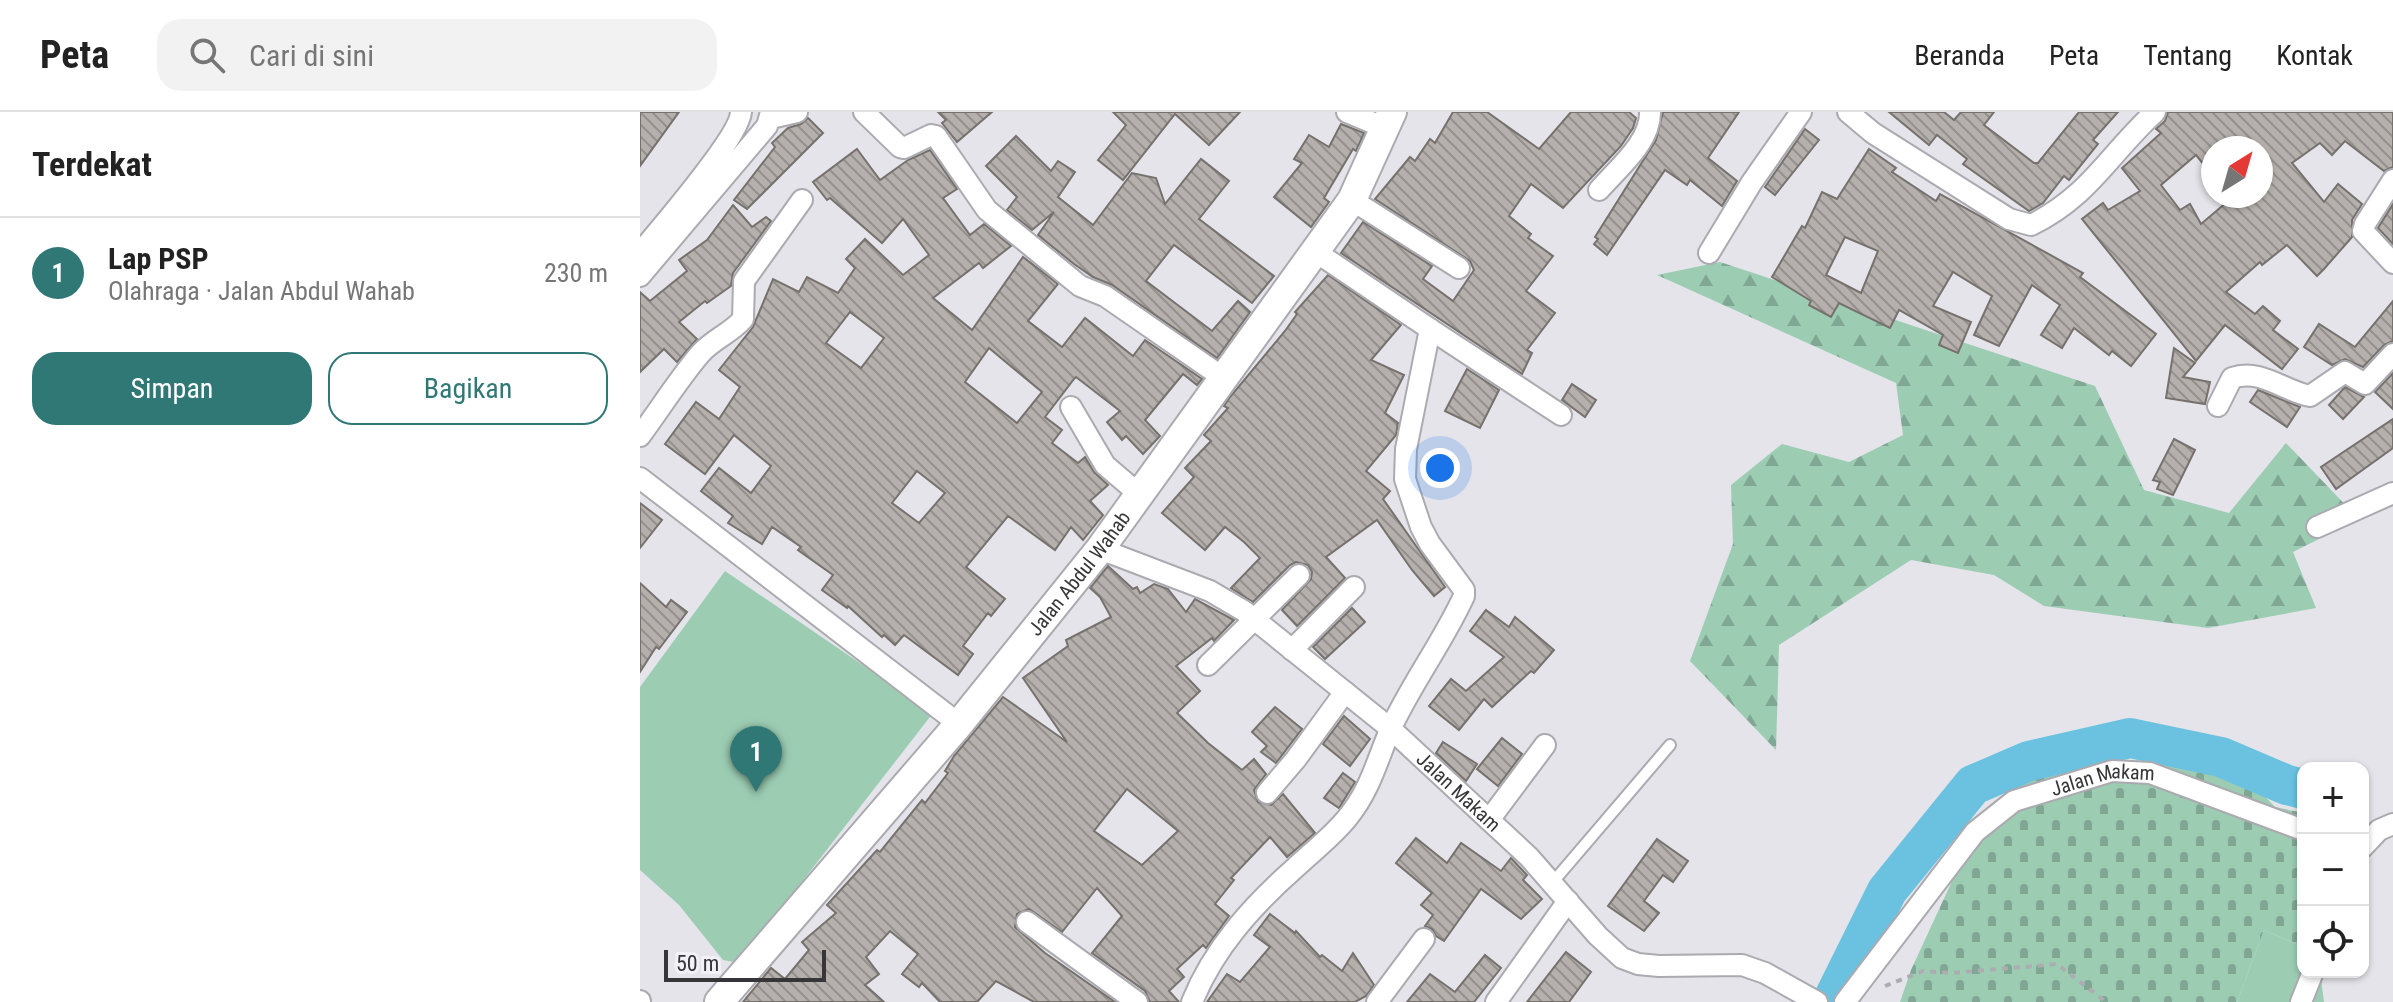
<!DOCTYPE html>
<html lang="id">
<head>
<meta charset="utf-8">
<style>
	:root { --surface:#fff; --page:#f2f2f2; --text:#222; --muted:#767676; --line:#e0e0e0; --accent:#2f7876 }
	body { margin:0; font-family:"Roboto Condensed",sans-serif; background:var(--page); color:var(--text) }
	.controls { position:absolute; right:24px; bottom:24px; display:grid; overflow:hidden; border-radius:16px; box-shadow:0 2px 6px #0004 }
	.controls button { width:72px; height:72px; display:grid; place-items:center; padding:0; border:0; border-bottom:2px solid var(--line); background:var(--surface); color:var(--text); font:40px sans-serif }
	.compass { position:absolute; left:1561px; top:24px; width:72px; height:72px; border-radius:50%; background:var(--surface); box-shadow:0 2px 6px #0004; rotate:37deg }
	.scale { position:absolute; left:24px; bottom:20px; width:162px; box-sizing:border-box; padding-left:8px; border:4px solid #363638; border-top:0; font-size:22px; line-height:28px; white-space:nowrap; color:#363638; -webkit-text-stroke:6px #f1f1f7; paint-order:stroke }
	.you { position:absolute; left:800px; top:356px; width:28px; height:28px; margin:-20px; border:6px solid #fff; border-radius:50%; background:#1a73e8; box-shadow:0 0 0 12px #1a73e833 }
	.badge { display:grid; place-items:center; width:52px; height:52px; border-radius:50%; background:var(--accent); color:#fff; font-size:26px; font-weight:700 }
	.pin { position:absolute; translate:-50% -66px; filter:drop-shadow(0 2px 4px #0008) }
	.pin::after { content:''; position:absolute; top:42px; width:28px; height:24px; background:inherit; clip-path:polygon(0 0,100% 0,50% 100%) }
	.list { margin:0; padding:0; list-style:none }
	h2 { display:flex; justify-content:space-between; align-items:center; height:104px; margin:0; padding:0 32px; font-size:34px }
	h2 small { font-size:26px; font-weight:400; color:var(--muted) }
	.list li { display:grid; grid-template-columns:52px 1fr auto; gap:24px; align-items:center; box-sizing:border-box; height:112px; padding:0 32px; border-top:2px solid var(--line) }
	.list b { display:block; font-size:30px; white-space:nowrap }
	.list p { margin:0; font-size:26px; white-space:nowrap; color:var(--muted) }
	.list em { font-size:26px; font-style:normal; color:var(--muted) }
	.actions { display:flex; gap:16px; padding:24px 32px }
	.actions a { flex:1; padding:18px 0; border:2px solid var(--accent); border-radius:24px; text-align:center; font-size:28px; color:var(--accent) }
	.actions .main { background:var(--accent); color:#fff }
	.icon { flex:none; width:44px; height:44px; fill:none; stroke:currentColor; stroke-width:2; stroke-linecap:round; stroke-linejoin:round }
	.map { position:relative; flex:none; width:1753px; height:890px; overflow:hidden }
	header { display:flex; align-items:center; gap:48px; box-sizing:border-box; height:112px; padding:0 40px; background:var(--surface); border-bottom:2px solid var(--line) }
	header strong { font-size:38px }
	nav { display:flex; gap:44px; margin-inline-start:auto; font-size:28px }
	.search { width:560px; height:72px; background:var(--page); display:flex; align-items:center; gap:20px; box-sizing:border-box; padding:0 28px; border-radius:24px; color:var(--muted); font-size:30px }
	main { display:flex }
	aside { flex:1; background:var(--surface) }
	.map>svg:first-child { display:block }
	.grass { fill:#9ccdb3 }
	.forest { fill:url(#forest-firs) }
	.cemetery { fill:url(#cemetery-stones) }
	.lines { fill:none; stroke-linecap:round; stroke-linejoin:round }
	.river { stroke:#6ac2e0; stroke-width:40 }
	.building { fill:url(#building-back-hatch); stroke:#76716d; stroke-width:2; fill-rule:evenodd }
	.lane-casing { stroke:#aaaab0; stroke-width:14 }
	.street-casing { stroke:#aaaab0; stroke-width:24 }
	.secondary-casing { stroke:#aaaab0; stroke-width:32 }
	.path { stroke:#adadb1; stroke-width:4; stroke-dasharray:6 6; stroke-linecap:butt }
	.lane { stroke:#fff; stroke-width:10 }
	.street { stroke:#fff; stroke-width:20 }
	.secondary { stroke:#fff; stroke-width:28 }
	.labels { text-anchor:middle; stroke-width:6; stroke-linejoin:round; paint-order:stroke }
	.street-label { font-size:20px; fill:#363638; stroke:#f1f1f7 }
</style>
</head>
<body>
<header>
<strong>Peta</strong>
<div class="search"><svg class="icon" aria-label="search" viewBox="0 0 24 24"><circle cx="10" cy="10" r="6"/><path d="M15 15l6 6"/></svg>Cari di sini</div>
<nav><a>Beranda</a><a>Peta</a><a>Tentang</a><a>Kontak</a></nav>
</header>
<main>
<aside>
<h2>Terdekat<small></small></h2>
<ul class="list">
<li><span class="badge">1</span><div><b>Lap PSP</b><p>Olahraga · Jalan Abdul Wahab</p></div><em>230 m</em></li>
</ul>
<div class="actions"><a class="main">Simpan</a><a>Bagikan</a></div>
</aside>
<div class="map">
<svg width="1753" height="890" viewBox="0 0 1753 890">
	<defs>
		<pattern id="forest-firs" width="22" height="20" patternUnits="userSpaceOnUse" patternTransform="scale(2)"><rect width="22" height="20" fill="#9ccdb3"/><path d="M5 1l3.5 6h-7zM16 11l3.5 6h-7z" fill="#80a793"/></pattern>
		<pattern id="cemetery-stones" width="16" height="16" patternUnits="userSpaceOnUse" patternTransform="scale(2)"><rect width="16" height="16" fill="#9ccdb3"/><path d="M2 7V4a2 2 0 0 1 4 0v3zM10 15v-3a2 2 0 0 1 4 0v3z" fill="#80a793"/></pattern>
		<pattern id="building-back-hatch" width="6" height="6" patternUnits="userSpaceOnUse" patternTransform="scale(2)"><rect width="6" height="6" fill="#b5b0ac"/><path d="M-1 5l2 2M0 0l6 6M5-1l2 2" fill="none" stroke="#94908d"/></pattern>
	</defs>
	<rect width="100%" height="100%" fill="#e4e4ea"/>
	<!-- grass -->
	<g class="grass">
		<path d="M85 459 293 601 99 851 83 848 39 793 0 758V575Z"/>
		<path d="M1624 818 1663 835V860H1680L1684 890H1597Z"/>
	</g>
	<!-- forest -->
	<path class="forest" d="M1080 150 1455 274 1504 378 1589 401 1646 331 1719 407 1653 440 1676 496 1568 516 1404 494 1354 463 1271 448 1139 533 1136 638 1050 549 1093 432 1091 373 1142 332 1209 350 1263 323 1256 271 1017 163Z"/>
	<!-- cemetery -->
	<path class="cemetery" d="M1461 646 1532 651 1565 657 1614 673 1635 695 1663 701V835L1624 818 1597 890H1260L1271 858 1337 715 1368 680 1423 649Z"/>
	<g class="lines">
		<!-- river -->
		<path class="river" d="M1192 890 1247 779 1333 673 1389 649 1490 626 1581 645 1647 673 1663 677"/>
	</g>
	<!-- building -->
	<g class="building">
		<path d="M0 0H39L0 54Z"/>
		<path d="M298 0H352L317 30 302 11 306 8Z"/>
		<path d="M473 0H600L569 33 535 2 483 68 458 48 486 13Z"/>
		<path d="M813 0H847L899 37 931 0H989L996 6 993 16 981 34 923 96 891 72 869 104 891 122 888 126 913 144 886 179 915 201 887 238 892 241 882 262 701 141 723 110 792 154 783 167 813 189 834 158 830 149 735 87 770 45 775 49 790 27 795 31Z"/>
		<path d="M1023 0H1099L1068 46 1097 69 1082 94 1050 68 1047 73 1025 58 967 143 954 132 958 127 955 125 1016 28Z"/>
		<path d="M1249 0H1304L1314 8 1321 0H1354L1344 13 1394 51H1398L1439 0H1478L1453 28 1458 32 1429 68 1424 64 1403 91 1389 99 1323 52 1327 47 1297 23 1289 33Z"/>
		<path d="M1528 0H1753V55L1744 59 1705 29 1692 43 1680 31 1652 51 1684 90 1698 72 1722 92 1712 108V125L1684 157 1677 164 1647 133 1622 153 1620 150 1586 180 1615 202 1623 194 1640 209 1633 218 1658 237 1642 257 1585 213 1556 249 1442 107 1463 91 1468 98 1500 79 1482 56 1521 21 1516 17 1525 9ZM1573 36H1621V84H1594L1561 112 1550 92 1540 98 1521 73 1556 43 1573 64Z"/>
		<path d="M168 6 183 21 107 97 94 88 135 35 132 31 148 16 161 12Z"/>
		<path d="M701 12 724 21 716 39 713 37 684 86 689 90 671 115 634 85 662 51 654 47 669 23 689 35Z"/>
		<path d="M1165 17 1179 28 1135 83 1125 75Z"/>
		<path d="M376 24 411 59 418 49 435 60 418 85 453 113 492 61 516 66 525 92 561 47 589 69 559 107 634 164 612 191 534 133 506 169 572 219 598 189 610 200 577 246 472 173 453 165 434 152 398 123 414 100 392 118 367 98 377 85 346 54Z"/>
		<path d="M217 37 240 68 268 48 290 38 317 77 303 86 330 123 344 112 371 134 343 156 339 151 293 186 332 218 383 145 418 172 388 209 422 235 445 206 493 244 505 228 562 267 557 273 543 262 505 308 520 324 503 342 486 324 482 328 467 310 480 299 436 265 434 267 405 305 422 318 412 331 438 351 445 345 454 360 468 373 450 389 463 403 443 428 431 415 415 438 368 404 326 455 365 487 351 504 348 501 323 534 333 542 318 563 264 523 255 533 244 523 242 525 208 494 207 496 182 478 193 463 158 438 161 435 132 415 122 432 88 411 93 404 61 379 79 356 111 381 131 354 94 323 65 362 25 332 56 290 79 307 100 275 79 258 113 215 133 167 159 180 167 165 198 181 215 156 206 147 225 127 263 163 289 143 263 107 242 131 190 86 187 88 173 70ZM210 200 244 226 221 256 186 231ZM349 236 402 280 377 311 325 270ZM277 359 305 381 279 411 252 391Z"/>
		<path d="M1229 37 1256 56 1252 60 1296 89 1300 82 1443 161 1440 165 1516 222 1491 254 1472 239 1469 243 1434 216 1422 236 1401 223 1420 193 1392 173 1359 234 1334 223 1352 184 1313 160 1293 194 1331 210 1318 241 1299 233 1303 223 1259 198 1250 216 1199 191 1191 205 1169 193 1171 189 1132 165 1162 114 1165 116 1182 80 1197 87ZM1205 125 1238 139 1221 181 1186 163Z"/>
		<path d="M1753 92V132L1738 116Z"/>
		<path d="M93 93 112 115 126 105 131 109 93 161 91 174 67 191 65 189 39 210 57 227 37 250 24 237 0 260V180L10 189 47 159 39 148 67 128Z"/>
		<path d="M688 163 761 213 731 248 764 263 745 301 758 311 756 323 726 359 750 379 743 387 805 475 794 484 772 458 737 408 686 445 705 466 657 514 642 498 671 467 672 460 668 453 656 450 650 453 613 490 591 476 620 446 604 430 585 415 565 438 522 401 554 365 545 356 571 329 564 323 588 296 584 294 590 285 645 219 657 202 655 200Z"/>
		<path d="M1753 189V229L1744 233 1723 255 1705 247 1692 253 1664 235 1679 212 1715 235Z"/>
		<path d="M1534 236 1555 251 1543 265 1570 270 1565 292 1526 286Z"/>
		<path d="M827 257 859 278 840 316 805 299Z"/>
		<path d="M1753 261V297L1735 280Z"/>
		<path d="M932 272 956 288 945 305 922 288Z"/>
		<path d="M1705 275 1724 285 1703 307 1689 293Z"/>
		<path d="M1618 278 1660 295 1647 315 1610 290Z"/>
		<path d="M1753 307V336L1696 377 1681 355Z"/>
		<path d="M1534 327 1555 338 1533 383 1517 377 1520 370 1513 368Z"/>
		<path d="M0 391 22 408 0 436Z"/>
		<path d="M468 454 493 477 497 475 500 481 514 472 528 477 546 500 555 487 594 508 574 529 572 526 536 554 560 579 537 601 568 631 602 658 614 647 626 662 614 678 618 690 631 693 643 682 675 721 647 745 630 725 591 766 594 768 575 792 589 804 566 836 563 833 537 857 544 865 529 879 539 890H510L505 879 452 841 482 804 457 776 422 820 389 797 377 802 375 815 405 841 475 890H394L356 869 337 890H300L282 871 279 875 262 862 278 842 250 819 226 845 239 862 225 873 244 890H103L131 856 145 867 169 838 162 830 196 801 187 793 237 738 240 740 282 688 285 691 308 661 305 659 314 644 363 585 427 630 383 566 428 534 426 528 471 505 460 485 450 476ZM487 677 538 719 502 753 454 719Z"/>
		<path d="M0 471 26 495 31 488 47 500 19 537 16 535 0 560Z"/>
		<path d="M712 496 725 510 685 547 673 535Z"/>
		<path d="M846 498 869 515 875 505 914 538 894 561 891 559 852 595 844 587 819 618 789 594 811 567 826 579 864 545 830 519Z"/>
		<path d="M635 595 662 617 636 651 621 640 627 634 612 620Z"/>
		<path d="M704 604 730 627 710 654 683 632Z"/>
		<path d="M862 626 882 642 858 674 837 657Z"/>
		<path d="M803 630 837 652 826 669 796 641Z"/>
		<path d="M703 661 715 670 699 696 684 686Z"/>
		<path d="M776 726 807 751 821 731 861 759 871 746 887 763 883 768 902 787 881 807 841 777 804 829 796 824 792 817 785 814 793 803 781 793 792 781 756 751Z"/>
		<path d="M1017 727 1048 749 1033 770 1023 763 1004 789 1019 801 1004 819 968 794Z"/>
		<path d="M630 802 655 821 656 819 680 845 682 843 702 859 713 841 734 873 726 884 715 890H567L587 862 600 870 630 835 614 823Z"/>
		<path d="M926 840 951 860 929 890H887Z"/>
		<path d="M845 843 861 856 834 890H767L790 862 815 880Z"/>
	</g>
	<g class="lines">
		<defs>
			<path id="lane" d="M913 770 1030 633"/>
			<g id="street">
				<path d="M224 0 260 35 264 36 291 23 296 24 347 98 440 174 465 184 585 267"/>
				<path d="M707 0 745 16"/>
				<path d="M1208 0 1233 21 1369 107 1391 113C1450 84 1469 42 1515 0"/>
				<path d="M131 6 157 0"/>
				<path d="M1753 68 1725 112 1723 119 1753 151"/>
				<path d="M959 78C977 57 1011 30 1010 0"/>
				<path d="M712 88 819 156"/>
				<path d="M0 141C20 117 100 24 101 0"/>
				<path d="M1069 141 1112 70 1161 0"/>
				<path d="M0 164 127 14 131 0"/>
				<path d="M790 217 921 303"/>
				<path d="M1578 294 1592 266C1621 256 1643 279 1670 284L1705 260 1725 272 1753 242"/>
				<path d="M431 295 465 353 500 383"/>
				<path d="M0 324C20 297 38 268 60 242 73 227 90 222 103 207L104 169 162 88"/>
				<path d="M0 366 319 612"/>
				<path d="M1677 415 1753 381"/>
				<path id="s1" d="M460 437 570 479 604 499 751 617 889 745 958 824 982 846 998 852 1019 854 1102 853 1125 861 1177 890"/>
				<path d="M652 538 714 475"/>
				<path d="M568 553 659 463"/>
				<path d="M627 681 656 647 705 580"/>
				<path d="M849 708 905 633"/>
				<path d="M1723 735 1739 718 1753 712"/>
				<path d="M387 810 497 890"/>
				<path d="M0 889V890"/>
				<path d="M552 890C574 836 612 794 655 756 673 739 693 724 708 705 730 678 737 649 750 618 771 572 803 530 824 484V478L790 432 781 415 765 367 766 337 790 217 676 140"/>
				<path d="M737 890 784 827"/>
				<path d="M856 890 928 789"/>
				<path id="s2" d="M1205 890 1335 720 1374 689 1472 659 1510 661 1663 718"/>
				<path d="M1661 890 1673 860"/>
			</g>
			<g id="secondary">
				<path id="s3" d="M79 890 319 612 460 437 712 88 752 0"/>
			</g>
		</defs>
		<!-- lane casing -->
		<use href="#lane" class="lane-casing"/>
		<!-- street casing -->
		<use href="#street" class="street-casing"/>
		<!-- secondary casing -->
		<use href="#secondary" class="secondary-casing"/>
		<!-- path -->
		<path class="path" d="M1245 874 1283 859 1311 861 1417 852 1466 890"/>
		<!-- lane -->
		<use href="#lane" class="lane"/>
		<!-- street -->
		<use href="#street" class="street"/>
		<!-- secondary -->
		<use href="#secondary" class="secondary"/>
	</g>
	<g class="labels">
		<!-- street labels -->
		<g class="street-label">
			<text dy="7" stroke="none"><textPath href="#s3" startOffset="560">Jalan Abdul Wahab</textPath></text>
			<text dy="7" stroke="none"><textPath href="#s2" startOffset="356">Jalan Makam</textPath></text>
			<text dy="7" stroke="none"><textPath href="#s1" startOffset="438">Jalan Makam</textPath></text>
		</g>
	</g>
</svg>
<div class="controls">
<button>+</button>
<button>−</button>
<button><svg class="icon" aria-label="locate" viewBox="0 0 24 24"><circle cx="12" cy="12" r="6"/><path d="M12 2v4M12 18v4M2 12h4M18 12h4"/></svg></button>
</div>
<svg class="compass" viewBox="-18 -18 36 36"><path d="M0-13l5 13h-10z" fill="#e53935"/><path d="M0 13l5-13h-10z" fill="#767676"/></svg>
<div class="scale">50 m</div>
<div class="you"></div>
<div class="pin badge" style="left:116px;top:680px">1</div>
</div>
</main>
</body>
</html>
